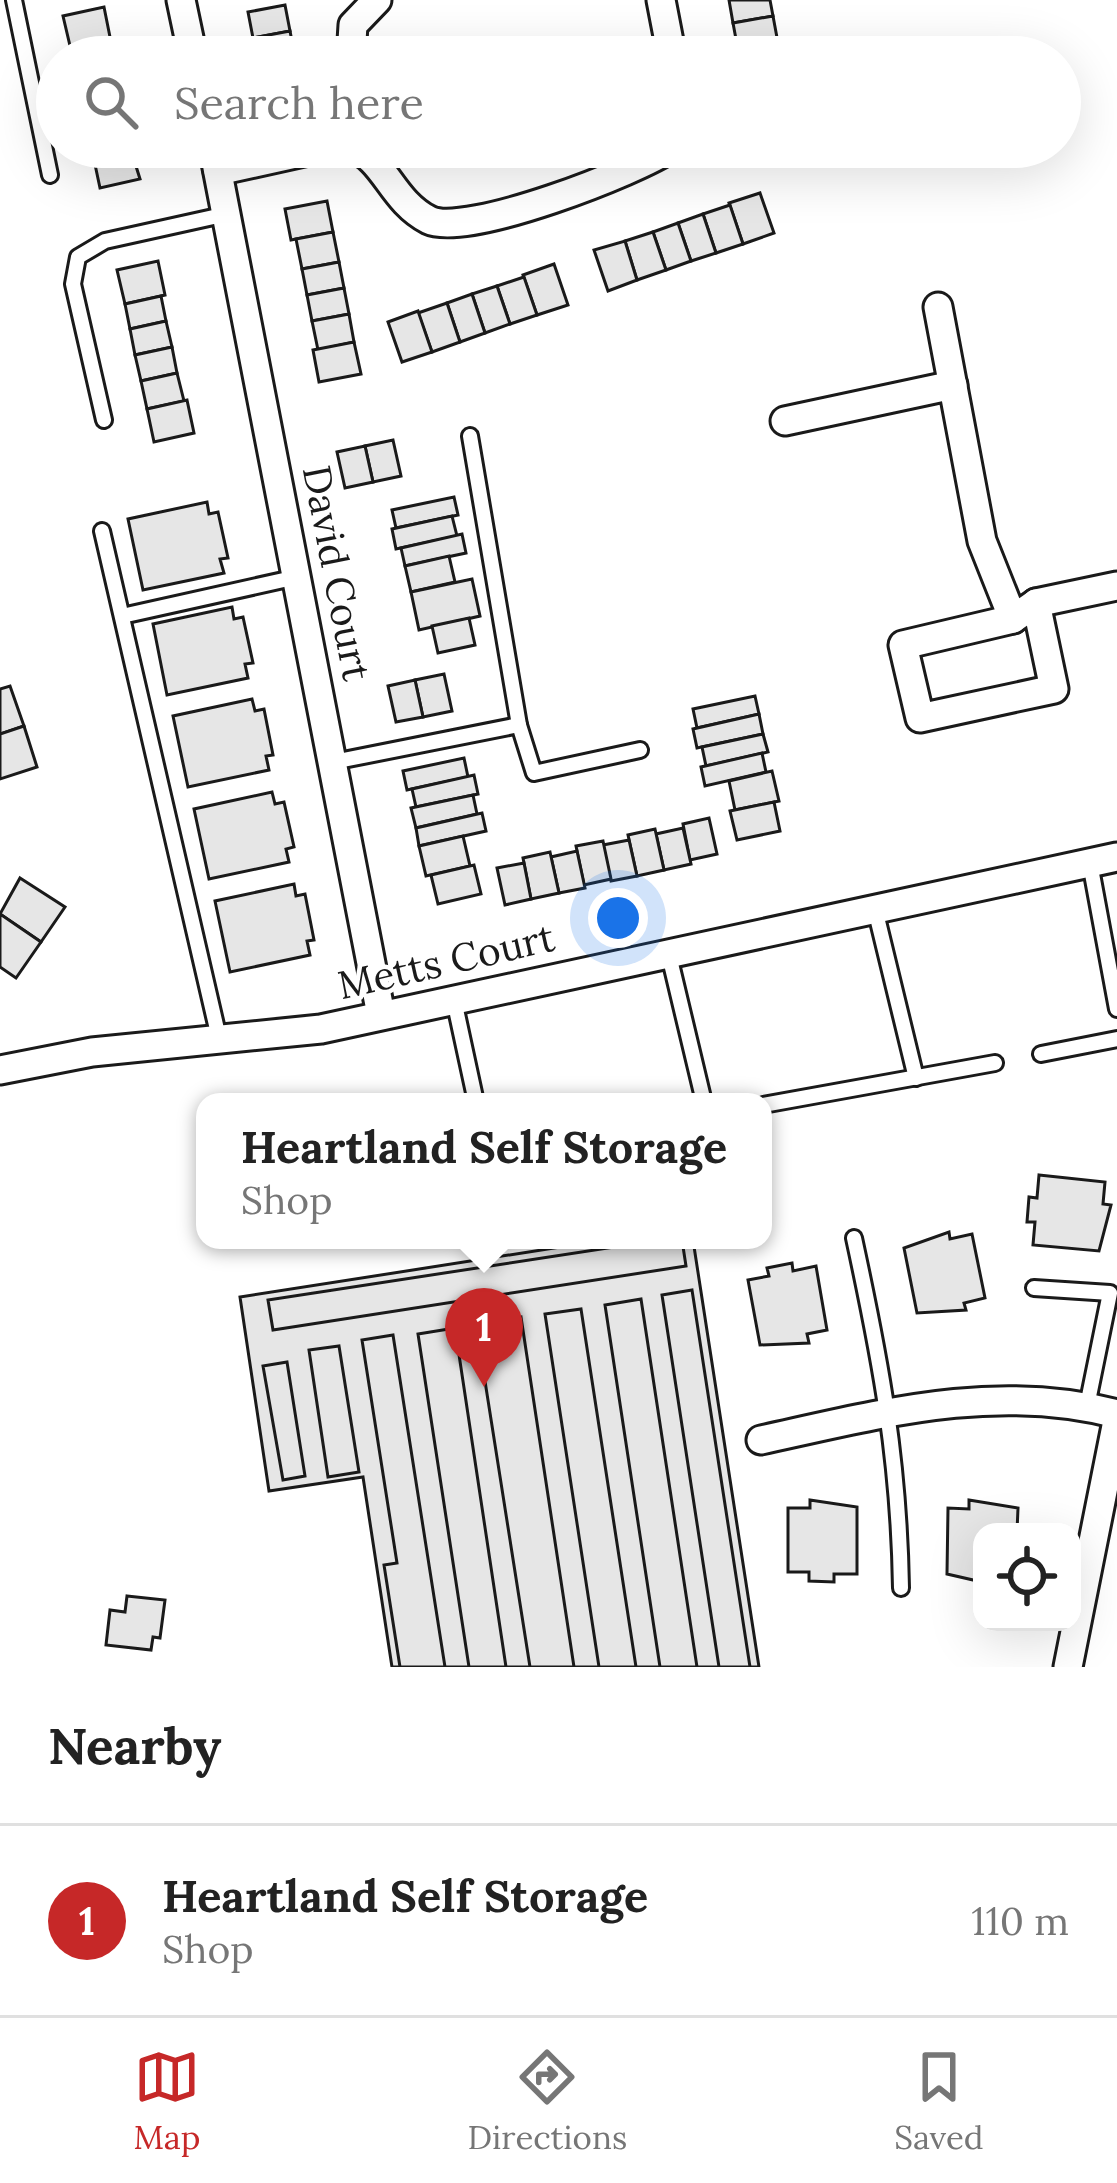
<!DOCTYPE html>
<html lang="en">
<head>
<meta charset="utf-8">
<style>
	:root { --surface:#fff; --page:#f6f6f6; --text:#222; --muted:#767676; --line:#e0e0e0; --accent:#c62828 }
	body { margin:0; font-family:Lora,serif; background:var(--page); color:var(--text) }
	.controls { position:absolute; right:36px; bottom:36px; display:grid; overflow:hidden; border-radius:24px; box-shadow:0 12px 48px #0002 }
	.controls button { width:108px; height:108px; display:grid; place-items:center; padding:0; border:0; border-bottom:3px solid var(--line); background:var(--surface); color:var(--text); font:60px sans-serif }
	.you { position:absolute; left:618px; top:918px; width:42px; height:42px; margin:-30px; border:9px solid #fff; border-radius:50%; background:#1a73e8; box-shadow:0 0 0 18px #1a73e833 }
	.badge { display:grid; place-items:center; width:78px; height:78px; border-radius:50%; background:var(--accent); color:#fff; font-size:39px; font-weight:700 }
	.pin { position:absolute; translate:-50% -99px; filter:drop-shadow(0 3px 6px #0008) }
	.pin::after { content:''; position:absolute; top:63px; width:42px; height:36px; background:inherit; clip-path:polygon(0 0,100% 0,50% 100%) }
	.popup { position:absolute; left:196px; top:1093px; width:576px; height:156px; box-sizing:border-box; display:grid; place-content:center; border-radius:24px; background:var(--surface); filter:drop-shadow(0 3px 9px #0005); font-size:39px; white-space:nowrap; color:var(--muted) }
	.popup b { font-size:45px; color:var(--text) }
	.popup::after { content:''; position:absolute; left:50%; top:100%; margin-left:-24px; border:24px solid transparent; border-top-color:var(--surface) }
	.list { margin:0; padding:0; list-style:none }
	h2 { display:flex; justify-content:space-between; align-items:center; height:156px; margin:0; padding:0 48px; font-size:51px }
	h2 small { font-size:39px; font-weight:400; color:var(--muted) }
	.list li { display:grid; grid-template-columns:78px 1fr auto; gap:36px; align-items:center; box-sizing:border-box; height:192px; padding:0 48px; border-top:3px solid var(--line) }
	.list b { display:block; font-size:45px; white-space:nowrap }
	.list p { margin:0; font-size:39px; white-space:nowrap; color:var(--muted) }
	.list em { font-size:39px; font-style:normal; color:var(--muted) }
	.icon { flex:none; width:66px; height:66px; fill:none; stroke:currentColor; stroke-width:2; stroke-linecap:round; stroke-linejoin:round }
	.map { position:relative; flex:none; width:1117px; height:1667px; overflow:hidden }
	.search { position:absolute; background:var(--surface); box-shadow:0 12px 48px #0002; left:36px; right:36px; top:36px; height:132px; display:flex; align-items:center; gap:30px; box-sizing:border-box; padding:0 42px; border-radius:66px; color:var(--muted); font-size:45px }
	.sheet { height:348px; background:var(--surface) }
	nav { display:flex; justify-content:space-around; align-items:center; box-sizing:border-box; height:168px; border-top:3px solid var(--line); background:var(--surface); font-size:33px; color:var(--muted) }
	nav a { display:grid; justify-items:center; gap:6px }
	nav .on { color:var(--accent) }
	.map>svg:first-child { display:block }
	.building { fill:#e6e6e6; stroke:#1a1a1a; stroke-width:3 }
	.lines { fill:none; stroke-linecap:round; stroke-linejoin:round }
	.lane-casing { stroke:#1a1a1a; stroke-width:20 }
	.street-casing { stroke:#1a1a1a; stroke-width:33 }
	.lane { stroke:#fff; stroke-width:14 }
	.street { stroke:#fff; stroke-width:27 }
	.labels { text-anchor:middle; stroke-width:9; stroke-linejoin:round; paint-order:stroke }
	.street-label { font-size:39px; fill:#1a1a1a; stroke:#fff }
</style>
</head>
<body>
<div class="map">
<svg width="1117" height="1667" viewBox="0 0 1117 1667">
	<rect width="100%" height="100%" fill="#fff"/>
	<!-- building -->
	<g class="building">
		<path d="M729 0H770L773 16 733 23Z"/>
		<path d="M285 5 290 31 253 38 248 12Z"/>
		<path d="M104 7 111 42 71 50 63 16Z"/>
		<path d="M773 16 778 43 738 50 733 23Z"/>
		<path d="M290 31 295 57H257L253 38Z"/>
		<path d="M107 43 110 57H72L71 50Z"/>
		<path d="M778 43 780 57H739L738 50Z"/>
		<path d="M130 147 140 179 100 188 93 155Z"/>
		<path d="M760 193 774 233 743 244 729 203Z"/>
		<path d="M327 201 333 232 291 240 285 209Z"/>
		<path d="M730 205 743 244 716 253 703 214Z"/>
		<path d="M703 214 716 253 691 261 678 223Z"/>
		<path d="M678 223 691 261 666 270 653 232Z"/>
		<path d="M333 232 339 262 302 269 296 239Z"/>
		<path d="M653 232 666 270 637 280 625 241Z"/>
		<path d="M625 241 637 280 608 291 594 250Z"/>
		<path d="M158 261 165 295 125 304 117 270Z"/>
		<path d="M339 262 344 288 307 295 302 269Z"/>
		<path d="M554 264 568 305 537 315 523 275Z"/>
		<path d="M524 277 537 315 510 324 497 286Z"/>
		<path d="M497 286 510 324 485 333 472 294Z"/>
		<path d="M344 288 349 314 312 321 307 295Z"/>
		<path d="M472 294 485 333 460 342 447 303Z"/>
		<path d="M161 296 166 321 130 329 125 304Z"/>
		<path d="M447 303 460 342 432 352 418 313Z"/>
		<path d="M418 311 432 352 402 362 388 322Z"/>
		<path d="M349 314 354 342 318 350 312 321Z"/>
		<path d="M166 321 172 347 135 355 130 329Z"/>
		<path d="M354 342 361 374 319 382 313 350Z"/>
		<path d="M172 347 177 373 141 381 135 355Z"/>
		<path d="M177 373 184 401 147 409 141 381Z"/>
		<path d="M187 400 194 433 154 442 147 409Z"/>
		<path d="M393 440 401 476 373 482 365 446Z"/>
		<path d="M365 446 373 482 345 488 337 452Z"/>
		<path d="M454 497 458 515 396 528 392 510Z"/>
		<path d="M207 502 209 514 218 512 228 558 220 559 224 573 143 590 128 519Z"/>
		<path d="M452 516 457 536 396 549 392 529Z"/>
		<path d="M462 534 466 553 405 566 401 548Z"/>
		<path d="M449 556 455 582 411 592 405 566Z"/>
		<path d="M472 579 480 616 419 630 411 592Z"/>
		<path d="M232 607 234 619 243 617 253 663 245 664 248 678 167 695 153 624Z"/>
		<path d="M469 618 475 645 438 653 432 626Z"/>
		<path d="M444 674 452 711 423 717 415 680Z"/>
		<path d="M415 680 423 717 396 722 388 686Z"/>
		<path d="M10 686 24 726 0 734V689Z"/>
		<path d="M755 696 759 714 697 728 693 709Z"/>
		<path d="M252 699 255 711 264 709 273 755 266 756 269 770 188 787 173 716Z"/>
		<path d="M759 714 763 734 697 748 693 729Z"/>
		<path d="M24 726 37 767 0 779V734Z"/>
		<path d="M763 734 768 752 706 766 702 747Z"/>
		<path d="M762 753 766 772 705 786 701 767Z"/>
		<path d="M464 758 468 777 407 790 403 771Z"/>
		<path d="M772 771 779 801 735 810 729 781Z"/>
		<path d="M474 775 478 794 416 807 412 789Z"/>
		<path d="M272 792 275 804 284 802 294 847 286 849 289 862 209 879 194 809Z"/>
		<path d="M473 795 477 814 416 828 411 808Z"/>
		<path d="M774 802 780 831 737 840 730 811Z"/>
		<path d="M482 813 486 831 419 846 416 828Z"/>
		<path d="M709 818 717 854 690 860 683 824Z"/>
		<path d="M683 828 691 864 664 870 656 834Z"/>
		<path d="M655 829 664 870 637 876 628 835Z"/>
		<path d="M463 836 470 866 426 876 419 846Z"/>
		<path d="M629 840 637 876 611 881 603 845Z"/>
		<path d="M603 841 611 879 584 885 576 846Z"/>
		<path d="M577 851 585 888 559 893 551 857Z"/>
		<path d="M550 852 559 893 531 899 523 858Z"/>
		<path d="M524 863 531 899 505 905 497 868Z"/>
		<path d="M474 865 481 894 438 904 431 875Z"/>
		<path d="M20 878 65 907 41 942 0 914Z"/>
		<path d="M294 884 296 896 305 894 314 940 307 941 310 955 230 972 215 901Z"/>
		<path d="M0 914 41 942 16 978 0 967Z"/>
		<path d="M1039 1175 1105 1182 1103 1204 1111 1205 1099 1251 1033 1245 1035 1222H1027L1029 1197 1037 1198Z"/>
		<path d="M949 1232 950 1239 972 1234 985 1298 964 1303 966 1310 917 1313 904 1248Z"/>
		<path d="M605 1240H693L759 1667H392L363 1477 269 1491 240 1297Z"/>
		<path d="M660 1240H682L686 1266 273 1330 268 1300Z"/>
		<path d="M792 1263 793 1271 816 1266 827 1330 807 1334 809 1343 760 1345 748 1280 769 1276 767 1268Z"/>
		<path d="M692 1290 750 1667H719L662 1295Z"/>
		<path d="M641 1299 697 1667H660L605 1305Z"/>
		<path d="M581 1309 636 1667H599L545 1314Z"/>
		<path d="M521 1317 574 1667H530L476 1324Z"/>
		<path d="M455 1328 506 1667H469L418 1334Z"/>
		<path d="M393 1335 445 1667H400L384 1565 397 1563 362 1340Z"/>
		<path d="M339 1346 359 1472 328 1477 309 1350Z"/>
		<path d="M287 1362 305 1476 283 1480 263 1366Z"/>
		<path d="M810 1500 857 1507V1574H834V1582L809 1581V1572H788V1508H810Z"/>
		<path d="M969 1500 1018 1508 1017 1532H982V1582L947 1574 948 1508 969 1509Z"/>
		<path d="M127 1596 165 1600 160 1638 153 1637 151 1650 106 1645 110 1610 125 1612Z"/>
	</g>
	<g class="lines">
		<defs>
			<g id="lane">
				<path d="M14 0 50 175"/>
				<path d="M104 420 73 284 78 257 105 241 227 214"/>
				<path d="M470 436 519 725"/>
				<path d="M102 531 219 1038"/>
				<path d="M122 616 297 577"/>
				<path d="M333 762 519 725 534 773 640 750"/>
				<path d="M1090 863 1117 1009"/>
				<path d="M875 909 916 1078"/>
				<path d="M668 951 704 1102"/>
				<path d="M454 1000 476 1102"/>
				<path d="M1041 1054 1117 1039"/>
				<path d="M763 1105 995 1063"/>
				<path d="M854 1238C881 1363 899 1460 901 1588"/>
				<path d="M1034 1288 1110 1293 1087 1406"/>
			</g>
			<g id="street">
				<path d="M181 0 193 57"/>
				<path d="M661 0 672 57"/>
				<path d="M351 57 353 25 377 0"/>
				<path d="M213 147 381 1015"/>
				<path d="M350 147C385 157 390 200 429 220 466 238 638 171 672 147"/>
				<path d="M218 171 327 147"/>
				<path d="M938 307 982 541 1013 619 1036 603 1117 586"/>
				<path d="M785 421 953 385"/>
				<path d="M1013 619 903 645 920 718 1054 689 1036 603"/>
				<path d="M0 1070 92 1052 321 1029 1117 857"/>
				<path d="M761 1440C880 1414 996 1382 1117 1414"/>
				<path d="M1068 1667 1117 1421"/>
			</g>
		</defs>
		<!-- lane casing -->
		<use href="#lane" class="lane-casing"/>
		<!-- street casing -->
		<use href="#street" class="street-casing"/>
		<!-- lane -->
		<use href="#lane" class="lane"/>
		<!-- street -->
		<use href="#street" class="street"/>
	</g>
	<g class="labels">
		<!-- street labels -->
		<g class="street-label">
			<text transform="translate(337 573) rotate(79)" y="14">David Court</text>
			<text transform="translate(446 961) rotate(-13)" y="14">Metts Court</text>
		</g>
	</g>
</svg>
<div class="controls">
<button><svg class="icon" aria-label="locate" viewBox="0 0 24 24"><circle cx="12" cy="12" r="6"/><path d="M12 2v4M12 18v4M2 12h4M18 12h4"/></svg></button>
</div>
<div class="you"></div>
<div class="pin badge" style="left:484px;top:1387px">1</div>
<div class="popup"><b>Heartland Self Storage</b>Shop</div>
<div class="search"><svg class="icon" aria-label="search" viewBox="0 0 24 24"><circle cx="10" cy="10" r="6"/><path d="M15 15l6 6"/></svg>Search here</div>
</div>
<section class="sheet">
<h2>Nearby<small></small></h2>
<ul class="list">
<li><span class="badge">1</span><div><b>Heartland Self Storage</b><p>Shop</p></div><em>110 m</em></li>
</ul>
</section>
<nav>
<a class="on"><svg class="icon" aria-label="map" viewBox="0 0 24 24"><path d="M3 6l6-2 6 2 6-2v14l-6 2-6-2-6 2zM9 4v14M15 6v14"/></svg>Map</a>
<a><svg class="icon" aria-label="directions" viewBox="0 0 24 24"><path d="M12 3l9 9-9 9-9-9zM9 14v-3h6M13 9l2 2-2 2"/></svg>Directions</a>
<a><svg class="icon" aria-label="saved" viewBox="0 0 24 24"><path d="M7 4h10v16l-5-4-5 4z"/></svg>Saved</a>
</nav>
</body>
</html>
